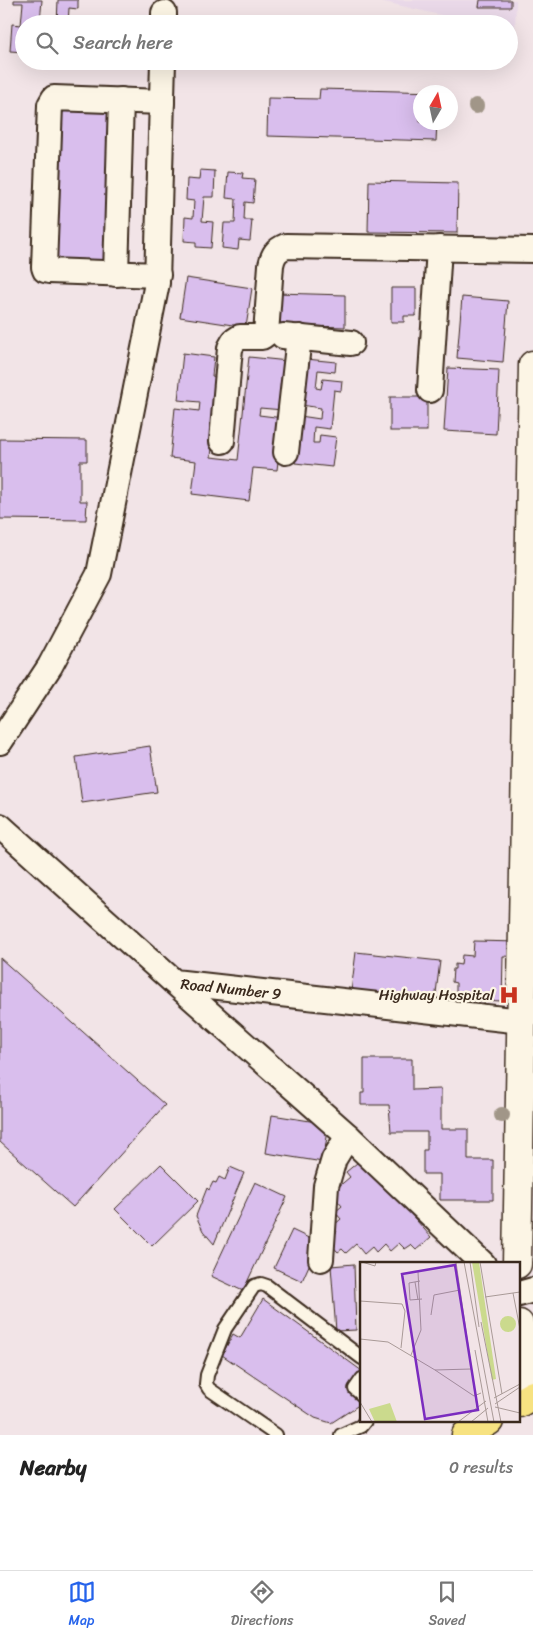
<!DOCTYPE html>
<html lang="en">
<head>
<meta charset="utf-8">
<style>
	:root { --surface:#fff; --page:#f6f6f6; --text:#222; --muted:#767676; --line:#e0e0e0; --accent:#2563eb }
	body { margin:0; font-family:Sriracha,sans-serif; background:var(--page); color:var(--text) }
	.compass { position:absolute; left:413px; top:85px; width:45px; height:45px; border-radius:50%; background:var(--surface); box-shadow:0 5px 20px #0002; rotate:9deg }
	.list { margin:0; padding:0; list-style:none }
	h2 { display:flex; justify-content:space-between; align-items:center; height:65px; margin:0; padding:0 20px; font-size:21px }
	h2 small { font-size:16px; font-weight:400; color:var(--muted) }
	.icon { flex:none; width:28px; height:28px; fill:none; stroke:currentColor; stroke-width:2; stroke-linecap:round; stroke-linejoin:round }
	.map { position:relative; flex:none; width:533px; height:1435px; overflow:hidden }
	.search { position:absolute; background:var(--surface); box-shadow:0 5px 20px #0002; left:15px; right:15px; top:15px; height:55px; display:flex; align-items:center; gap:12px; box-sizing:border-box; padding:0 18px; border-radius:28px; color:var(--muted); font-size:19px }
	.sheet { height:135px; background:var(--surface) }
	nav { display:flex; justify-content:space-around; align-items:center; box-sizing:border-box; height:70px; border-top:1px solid var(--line); background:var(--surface); font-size:14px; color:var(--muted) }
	nav a { display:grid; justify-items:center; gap:2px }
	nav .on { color:var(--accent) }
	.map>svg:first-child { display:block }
	.built { fill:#ead9e9 }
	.building { fill:#d9beed; stroke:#3b2a1e }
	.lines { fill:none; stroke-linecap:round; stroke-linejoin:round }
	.lane-casing { stroke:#3b2a1e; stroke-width:16 }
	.street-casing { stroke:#3b2a1e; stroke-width:28 }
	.secondary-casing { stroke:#3b2a1e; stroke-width:31 }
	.primary-casing { stroke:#3b2a1e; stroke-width:31 }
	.lane { stroke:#fcf5e5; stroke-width:12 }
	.street { stroke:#fcf5e5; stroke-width:24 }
	.secondary { stroke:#fcf5e5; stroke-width:28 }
	.primary { stroke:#f7e281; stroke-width:28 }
	.tree { fill:#a19688 }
	.labels { text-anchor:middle; stroke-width:4.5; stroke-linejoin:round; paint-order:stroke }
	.street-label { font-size:15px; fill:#3b2a1e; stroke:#fcf5e5 }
	.poi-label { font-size:15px; fill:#3b2a1e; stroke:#fcf5e5; text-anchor:end }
	.inset-road { fill:none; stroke:#a99a97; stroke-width:1 }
	.view { fill:#7b2cbf; fill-opacity:0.15; stroke:#7b2cbf; stroke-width:2.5 }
	.inset-edge { fill:none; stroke:#3b2a1e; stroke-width:2.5 }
</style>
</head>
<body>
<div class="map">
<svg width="533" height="1435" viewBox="0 0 533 1435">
	<rect width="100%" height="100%" fill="#f2e4e7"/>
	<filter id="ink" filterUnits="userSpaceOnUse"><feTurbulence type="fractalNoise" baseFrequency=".02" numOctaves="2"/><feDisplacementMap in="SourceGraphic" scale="10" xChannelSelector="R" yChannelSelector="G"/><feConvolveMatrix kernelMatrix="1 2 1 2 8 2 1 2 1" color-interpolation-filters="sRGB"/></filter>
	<g filter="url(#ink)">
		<!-- built -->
		<path class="built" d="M376 0H516L515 33 509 31V24H478Z"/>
		<!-- building -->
		<g class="building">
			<path d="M14 0H42L40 22 57 24 58 0H78V9L69 8 68 24H24V52L10 51 12 24 21 25 23 3H14Z"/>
			<path d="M480 0H511V7H479Z"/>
			<path d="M320 89 437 92H420V122H437L436 141 267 136 268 98 319 99Z"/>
			<path d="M57 110 117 113 108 271 48 268Z"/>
			<path d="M200 170 215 171 214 197H204L202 221 213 222 211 248 196 247V242L184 241 185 217 193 218 194 201 186 200 187 179 199 180Z"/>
			<path d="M228 172 243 173 242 178 255 179 253 203 245 202 244 220H252L250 241 239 240 238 250 222 248 224 223H235L236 199 226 198Z"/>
			<path d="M369 181 458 183 457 233 368 232Z"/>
			<path d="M186 278 252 288 246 327 180 317Z"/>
			<path d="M391 288H416V316H404V322H391Z"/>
			<path d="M277 293 345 295V327L276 325Z"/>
			<path d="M462 297 508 301 503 362 457 358Z"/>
			<path d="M183 353 214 357 212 376 220 377 211 457 238 460 249 357 288 361 283 410 260 408 259 415 283 418 277 470 253 468 249 501 192 494 196 461 170 458 175 408 199 411 200 402 178 400Z"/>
			<path d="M306 359 336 362 335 372 318 370 316 388 321 389 323 379 342 381 341 391 334 390 330 429 314 427 313 443H319L320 435 336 437 332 467 295 463 300 416 320 419 321 408 301 405Z"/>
			<path d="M448 368 499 370 496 434 444 431Z"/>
			<rect x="390" y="397" width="37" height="34"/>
			<path d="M0 439 87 440V461H80V501H87L86 520 0 519Z"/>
			<path d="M150 746 157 792 82 803 76 757Z"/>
			<path d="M474 941 519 942 518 957 503 956 502 1001 456 999V983L452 982 453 969H455V964L461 965 462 955 473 956Z"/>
			<path d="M356 952 440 961 435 1001 351 992Z"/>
			<path d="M0 958 165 1105 73 1207 0 1142Z"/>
			<path d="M364 1059H412V1090L441 1089V1129H468V1160H493V1200H440V1174H423V1150H427V1132H391L389 1105H361V1093H364Z"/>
			<path d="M272 1115 329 1124 323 1162 266 1153Z"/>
			<path d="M363 1158 413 1211 410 1213 431 1237 416 1250 411 1245 405 1249 399 1243 390 1251 384 1244 376 1252 372 1247 364 1254 356 1244 346 1253 342 1249 338 1252 327 1240 337 1232 333 1226 341 1219 335 1212 342 1206 331 1193 350 1177 346 1172Z"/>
			<path d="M161 1164 198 1201 152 1246 115 1209Z"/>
			<path d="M230 1167 244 1173 214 1244 203 1231 196 1216 207 1188 209 1190 213 1182 216 1183 219 1177 225 1180Z"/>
			<path d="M255 1182 287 1197 243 1291 211 1276Z"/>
			<path d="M292 1230 319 1243 302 1281 274 1268Z"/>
			<path d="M354 1264 356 1330 336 1331 331 1266Z"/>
			<path d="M263 1299 362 1371 350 1389 362 1403 331 1423 315 1418 222 1355 233 1334 240 1338Z"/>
		</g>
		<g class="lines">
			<defs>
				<g id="lane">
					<path d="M362 1379 355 1389 362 1395"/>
					<path d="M276 1435 209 1389 206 1384 207 1375 225 1329 254 1286 261 1284 267 1286 362 1358"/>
					<path d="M341 1435 361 1426 365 1421"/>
				</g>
				<g id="street">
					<path d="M164 24V13"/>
					<path d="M116 274 121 100"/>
					<path d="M158 275 49 271 45 270 44 267 50 105 54 98 162 102"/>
					<path d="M283 336 351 343"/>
					<path d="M430 390 439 248"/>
					<path d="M222 441 230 348 234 341 240 337H262L266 334 271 265C273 255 276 250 286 246L533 250"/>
					<path d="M286 452 299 337"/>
					<path d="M0 742 50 666 99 574 157 283 163 61"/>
					<path d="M0 826 174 982 521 1021"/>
					<path d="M174 982 348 1136 483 1264"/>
					<path d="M321 1259 326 1186 334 1159 348 1136"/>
					<path d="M519 1294 533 1290"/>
				</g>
				<g id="secondary">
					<path d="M517 1264 533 365"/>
					<path d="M519 1324 527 1398"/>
				</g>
				<g id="primary">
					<path d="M519 1403 533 1395"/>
					<path d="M466 1435 489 1421"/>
				</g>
			</defs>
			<!-- lane casing -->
			<use href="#lane" class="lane-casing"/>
			<!-- street casing -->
			<use href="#street" class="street-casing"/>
			<!-- secondary casing -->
			<use href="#secondary" class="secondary-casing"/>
			<!-- primary casing -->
			<use href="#primary" class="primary-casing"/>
			<!-- lane -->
			<use href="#lane" class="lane"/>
			<!-- street -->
			<use href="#street" class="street"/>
			<!-- secondary -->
			<use href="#secondary" class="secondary"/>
			<!-- primary -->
			<use href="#primary" class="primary"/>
		</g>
		<!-- trees -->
		<g class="tree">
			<circle cx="476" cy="106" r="8"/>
			<circle cx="502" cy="1115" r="8"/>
		</g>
	</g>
	<!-- icons -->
	<defs>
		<symbol id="hospital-bare" viewBox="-9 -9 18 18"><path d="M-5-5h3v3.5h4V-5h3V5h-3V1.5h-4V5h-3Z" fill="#c8321e" stroke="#fcf5e5" stroke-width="2.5" paint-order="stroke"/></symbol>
	</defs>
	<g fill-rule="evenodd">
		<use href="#hospital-bare" x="495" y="981" width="28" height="28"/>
	</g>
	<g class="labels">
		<!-- street labels -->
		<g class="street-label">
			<text transform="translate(231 989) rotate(6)" y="5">Road Number 9</text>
		</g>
		<!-- poi labels -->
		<g class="poi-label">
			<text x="494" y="1000">Highway Hospital</text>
		</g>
	</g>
	<!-- overview -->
	<g transform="translate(360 1262)">
		<rect width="160" height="160" fill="#f2e4e7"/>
		<path d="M112 0H119L136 117 132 118ZM140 62a8 8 0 1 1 16 0a8 8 0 1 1-16 0ZM30 141 37 160H15L9 147Z" fill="#cbda8d"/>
		<path class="inset-road" d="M2 0 15 4 16 0M96 0 117 145M104 0 134 160M110 0 119 65M120 0 142 132M60 19 49 21 50 38 62 37M55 20 58 38M153 31 160 67M125 35 160 30M0 39 42 42 45 49 41 86M71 53 74 33 100 28M121 60 141 160M0 77 28 80 75 108 111 107M160 81V106M115 88 128 160M51 93 61 68 58 10M75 108 114 134 121 131M134 136 160 122M0 140 12 160M135 142 160 125M135 145 160 151M98 160 126 139M111 160 128 146"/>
		<path class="view" d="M95 3 118 148 65 157 42 12Z"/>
		<rect width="160" height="160" class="inset-edge"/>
	</g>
</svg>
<svg class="compass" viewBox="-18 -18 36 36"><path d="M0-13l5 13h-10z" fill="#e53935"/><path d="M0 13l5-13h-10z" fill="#767676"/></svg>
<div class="search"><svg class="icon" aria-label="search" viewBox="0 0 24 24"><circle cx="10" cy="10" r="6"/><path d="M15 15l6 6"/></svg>Search here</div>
</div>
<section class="sheet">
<h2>Nearby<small>0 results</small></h2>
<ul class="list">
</ul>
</section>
<nav>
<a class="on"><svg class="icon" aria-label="map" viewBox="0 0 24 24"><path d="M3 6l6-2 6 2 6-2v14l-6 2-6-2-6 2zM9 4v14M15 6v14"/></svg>Map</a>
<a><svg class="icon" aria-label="directions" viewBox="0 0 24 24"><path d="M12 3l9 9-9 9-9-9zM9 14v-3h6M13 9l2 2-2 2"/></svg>Directions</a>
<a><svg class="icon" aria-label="saved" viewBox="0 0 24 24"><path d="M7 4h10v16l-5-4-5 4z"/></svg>Saved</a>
</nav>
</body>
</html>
